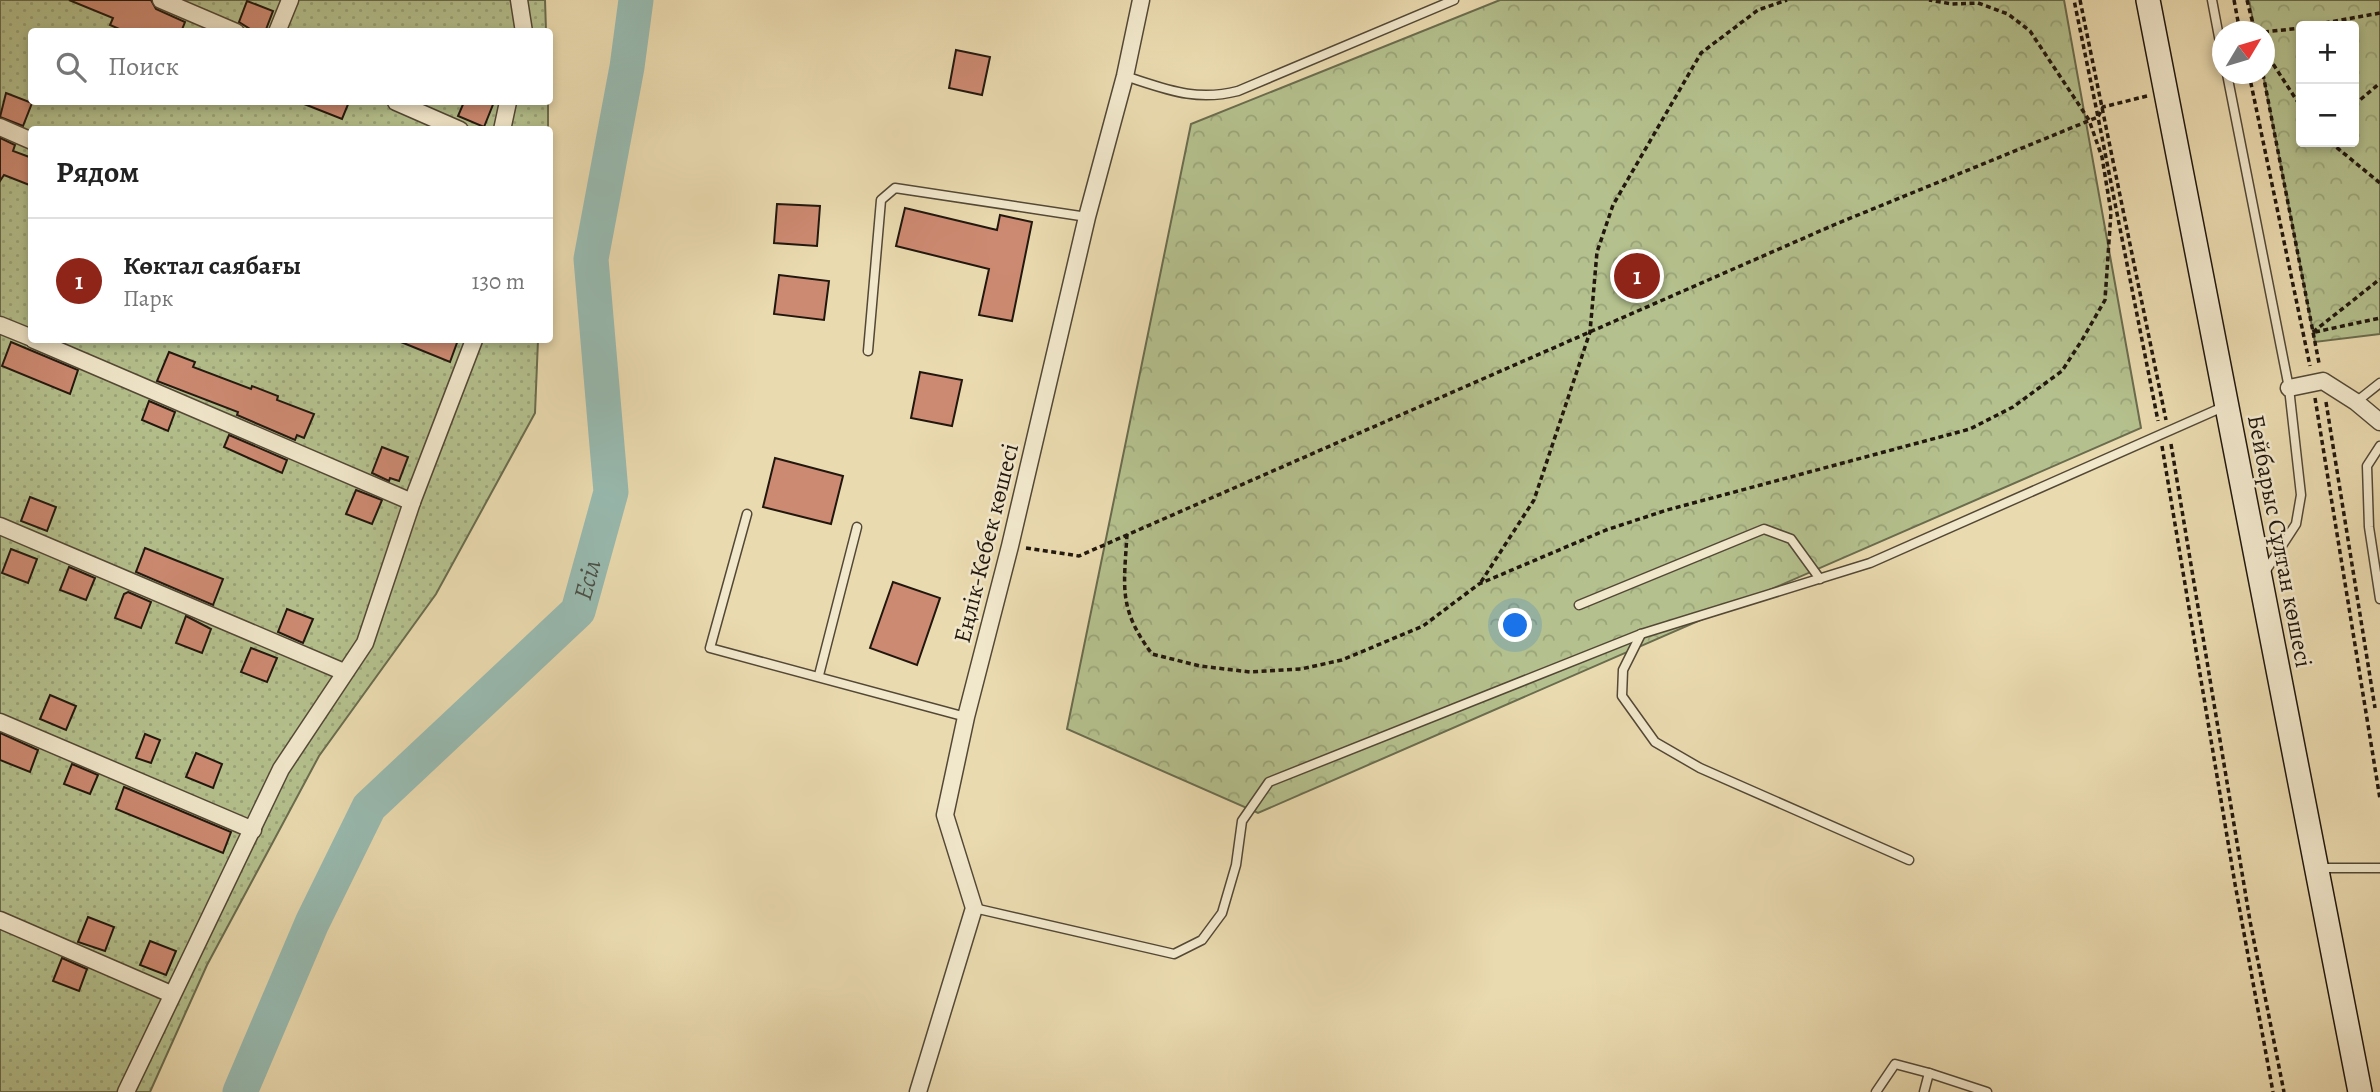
<!DOCTYPE html>
<html lang="ru">
<head>
<meta charset="utf-8">
<style>
	:root { --surface:#fff; --page:#f2f2f2; --text:#222; --muted:#767676; --line:#e0e0e0; --accent:#8f2418 }
	body { margin:0; font-family:Alegreya,serif; background:var(--page); color:var(--text) }
	.controls { position:absolute; right:21px; top:21px; display:grid; overflow:hidden; border-radius:7px; box-shadow:0 4px 10px #0003 }
	.controls button { width:63px; height:63px; display:grid; place-items:center; padding:0; border:0; border-bottom:2px solid var(--line); background:var(--surface); color:var(--text); font:35px sans-serif }
	.compass { position:absolute; left:2212px; top:21px; width:63px; height:63px; border-radius:50%; background:var(--surface); box-shadow:0 4px 10px #0003; rotate:52deg }
	.you { position:absolute; left:1516px; top:626px; width:24px; height:24px; margin:-18px; border:5px solid #fff; border-radius:50%; background:#1a73e8; box-shadow:0 0 0 10px #1a73e833 }
	.badge { display:grid; place-items:center; width:46px; height:46px; border-radius:50%; background:var(--accent); color:#fff; font-size:23px; font-weight:700 }
	.pin { position:absolute; translate:-50% -50%; border:4px solid #fff; box-shadow:0 2px 7px #0006 }
	.list { margin:0; padding:0; list-style:none }
	h2 { display:flex; justify-content:space-between; align-items:center; height:91px; margin:0; padding:0 28px; font-size:30px }
	h2 small { font-size:23px; font-weight:400; color:var(--muted) }
	.list li { display:grid; grid-template-columns:46px 1fr auto; gap:21px; align-items:center; box-sizing:border-box; height:126px; padding:0 28px; border-top:2px solid var(--line) }
	.list b { display:block; font-size:26px; white-space:nowrap }
	.list p { margin:0; font-size:23px; white-space:nowrap; color:var(--muted) }
	.list em { font-size:23px; font-style:normal; color:var(--muted) }
	.icon { flex:none; width:38px; height:38px; fill:none; stroke:currentColor; stroke-width:2; stroke-linecap:round; stroke-linejoin:round }
	.map { position:relative; flex:none; width:2380px; height:1092px; overflow:hidden }
	.search { position:absolute; background:var(--surface); box-shadow:0 4px 10px #0003; left:28px; top:28px; width:525px; height:77px; display:flex; align-items:center; gap:18px; box-sizing:border-box; padding:0 24px; border-radius:7px; color:var(--muted); font-size:26px }
	.panel { position:absolute; background:var(--surface); box-shadow:0 4px 10px #0003; left:28px; top:126px; width:525px; height:217px; border-radius:7px }
	.map>svg:first-child { display:block }
	.park { fill:url(#park-crowns); stroke:#6a6c4e; stroke-width:2; fill-rule:evenodd }
	.garden { fill:url(#garden-dots); stroke:#6a6c4e; stroke-width:2 }
	.lines { fill:none; stroke-linecap:round; stroke-linejoin:round }
	.river { stroke:#98bab0; stroke-width:35 }
	.building { fill:#cd8a72; stroke:#21170e; stroke-width:2 }
	.lane-casing { stroke:#534836; stroke-width:11 }
	.street-casing { stroke:#534836; stroke-width:19 }
	.secondary-casing { stroke:#21170e; stroke-width:26 }
	.path { stroke:#21170e; stroke-width:3.5; stroke-dasharray:5 3.5; stroke-linecap:butt }
	.lane { stroke:#f1e7cb; stroke-width:8 }
	.street { stroke:#f1e7cb; stroke-width:16 }
	.secondary { stroke:#f1e7cb; stroke-width:23 }
	.labels { text-anchor:middle; stroke-width:5; stroke-linejoin:round; paint-order:stroke }
	.street-label { font-size:24px; fill:#21170e; stroke:#f1e7cb }
	.water-label { font-size:26px; font-style:italic; fill:#4b5047; stroke:#f1e7cb }
</style>
</head>
<body>
<div class="map">
<svg width="2380" height="1092" viewBox="0 0 2380 1092">
	<defs>
		<pattern id="park-crowns" width="20" height="18" patternUnits="userSpaceOnUse" patternTransform="scale(1.75)"><rect width="20" height="18" fill="#b4c08d"/><path d="M2 6a3 3 0 1 1 6 0M12 15a3 3 0 1 1 6 0" fill="none" stroke="#9aa478"/></pattern>
		<pattern id="garden-dots" width="8" height="8" patternUnits="userSpaceOnUse" patternTransform="scale(1.75)"><rect width="8" height="8" fill="#b4c08d"/><path d="M2 2h.1M6 6h.1" fill="none" stroke="#9aa478" stroke-width="1.8" stroke-linecap="round"/></pattern>
	</defs>
	<rect width="100%" height="100%" fill="#eadaaf"/>
	<filter id="stains"><feTurbulence type="fractalNoise" baseFrequency=".00286" numOctaves="4"/><feColorMatrix values="0 0 0 0 .2 0 0 0 0 .09 0 0 0 0 .02 0 0 0 .5 -.17"/></filter>
	<radialGradient id="worn" r=".72"><stop offset=".6" stop-color="#630" stop-opacity="0"/><stop offset="1" stop-color="#630" stop-opacity=".3"/></radialGradient>
	<!-- park -->
	<g class="park">
		<path d="M1500 0H2064L2141 428 1258 813 1067 729 1191 124Z"/>
		<path d="M2249 0H2380V334L2315 342 2263 74 2264 32 2255 31ZM2301 26H2354V142H2301Z"/>
	</g>
	<!-- garden -->
	<path class="garden" d="M0 0H545L546 31 32 32V102H548V129L32 130V340H538L535 413 436 594 319 756 207 965 150 1092H0Z"/>
	<g class="lines">
		<!-- river -->
		<path class="river" id="s1" d="M240 1092 312 923 369 807 578 611 611 492 591 259 627 67 636 0"/>
	</g>
	<!-- building -->
	<g class="building">
		<path d="M69 0H151L156 9 185 22 181 32H126L110 25 113 18Z"/>
		<path d="M247 1 273 11 265 32H255L239 22Z"/>
		<path d="M956 50 990 57 982 95 949 88Z"/>
		<path d="M6 93 32 103 23 126 0 117Z"/>
		<path d="M299 102H349L342 119Z"/>
		<path d="M464 102H494L484 127 458 116Z"/>
		<path d="M0 138 15 145 13 151 32 158V186L4 175 0 181Z"/>
		<path d="M777 204 820 206 817 246 774 243Z"/>
		<path d="M905 208 997 230 1000 215 1032 222 1012 321 979 315 989 269 896 246Z"/>
		<path d="M779 275 829 281 824 320 774 314Z"/>
		<path d="M396 340H458L450 362Z"/>
		<path d="M11 342 78 370 70 394 2 366Z"/>
		<path d="M169 352 195 362 193 367 251 389 252 386 278 396 277 400 314 414 304 438 297 435 295 440 237 415 238 412 157 381Z"/>
		<path d="M920 372 962 380 952 426 911 418Z"/>
		<path d="M149 401 175 412 168 431 142 420Z"/>
		<path d="M229 435 287 460 282 473 224 447Z"/>
		<path d="M382 447 408 457 399 481 390 478 389 481 372 473Z"/>
		<path d="M775 458 843 476 831 524 763 507Z"/>
		<path d="M356 490 382 500 372 524 346 514Z"/>
		<path d="M30 497 56 507 47 531 21 521Z"/>
		<path d="M145 548 223 579 213 605 136 572Z"/>
		<path d="M11 549 37 559 28 583 2 573Z"/>
		<path d="M69 567 95 578 86 600 60 590Z"/>
		<path d="M893 582 940 598 917 665 870 648Z"/>
		<path d="M128 592 151 602 141 628 115 618 124 594Z"/>
		<path d="M287 609 313 619 303 643 278 632Z"/>
		<path d="M186 616 211 629 202 653 176 643Z"/>
		<path d="M251 648 277 658 267 682 241 672Z"/>
		<path d="M50 695 76 706 66 730 40 719Z"/>
		<path d="M0 733 38 750 30 772 0 760Z"/>
		<path d="M145 734 160 740 151 763 136 758Z"/>
		<path d="M196 753 222 764 213 788 186 777Z"/>
		<path d="M72 764 98 775 90 794 64 784Z"/>
		<path d="M124 787 231 832 223 853 116 809Z"/>
		<path d="M88 917 114 927 105 951 78 942Z"/>
		<path d="M150 941 176 951 166 975 140 965Z"/>
		<path d="M62 958 87 969 79 991 53 981Z"/>
	</g>
	<g class="lines">
		<defs>
			<g id="lane">
				<path d="M2212 0 2222 53"/>
				<path d="M2227 74 2289 388 2301 495 2296 524 2265 572"/>
				<path d="M1125 76C1166 89 1195 102 1238 91L1454 0"/>
				<path d="M868 351 881 200 895 188 1087 217"/>
				<path d="M2356 402 2380 383"/>
				<path d="M2380 446 2367 466 2369 527 2380 599"/>
				<path d="M747 514 710 648 966 717"/>
				<path d="M1579 605 1764 529 1791 539 1820 579"/>
				<path d="M1641 634 1623 670 1622 696 1655 742 1700 768 1909 860"/>
				<path d="M819 675 857 527"/>
				<path d="M2320 868H2380"/>
				<path d="M974 908 1174 954 1202 940 1222 913 1236 865 1242 821 1269 782 1641 634 1870 563 2223 407"/>
				<path d="M1876 1092 1895 1064 1929 1073"/>
				<path d="M1924 1092 1929 1073 1987 1092"/>
			</g>
			<g id="street">
				<path d="M161 0 236 32"/>
				<path d="M519 0 524 32"/>
				<path d="M277 32 290 0"/>
				<path d="M396 102 460 130"/>
				<path d="M0 127 32 141"/>
				<path d="M502 130 508 102"/>
				<path d="M0 325 32 338"/>
				<path d="M34 340 412 502"/>
				<path d="M2289 388 2323 381 2356 402 2380 422"/>
				<path d="M0 526 344 672"/>
				<path d="M0 722 253 830"/>
				<path d="M0 920 171 994"/>
				<path d="M126 1092 281 769 365 643 412 502 474 340"/>
				<path d="M918 1092 974 908 945 815 966 717 1010 546 1087 217 1125 76 1141 0"/>
			</g>
			<path id="secondary" d="M2148 0 2360 1092"/>
		</defs>
		<!-- lane casing -->
		<use href="#lane" class="lane-casing"/>
		<!-- street casing -->
		<use href="#street" class="street-casing"/>
		<!-- secondary casing -->
		<use href="#secondary" class="secondary-casing"/>
		<!-- path -->
		<g class="path">
			<path d="M2080 0 2166 420"/>
			<path d="M2234 0 2240 32"/>
			<path d="M2247 0 2255 32"/>
			<path d="M2308 26 2380 13"/>
			<path d="M2264 32 2301 28"/>
			<path d="M2264 50 2301 107"/>
			<path d="M2249 74 2310 366"/>
			<path d="M2263 74 2319 363"/>
			<path d="M2241 78 2263 75"/>
			<path d="M2147 96 2103 107 2098 117 2158 421"/>
			<path d="M2354 105 2380 83"/>
			<path d="M2330 142 2380 183"/>
			<path d="M2313 332 2380 279"/>
			<path d="M2315 332 2380 318"/>
			<path d="M2315 398 2380 799"/>
			<path d="M2326 402 2375 708"/>
			<path d="M2171 444 2250 921 2284 1092"/>
			<path d="M2162 446 2235 884 2273 1092"/>
			<path d="M1127 534C1124 588 1118 608 1152 654L1200 666 1250 672 1301 669 1342 660 1423 626 1479 584 1606 530 1667 510 1970 429 2013 407 2062 371 2082 340 2105 300 2111 212 2102 157 2089 120 2030 31 2008 14 1978 3 1952 4 1929 0"/>
			<path d="M1026 548 1079 556 1836 224 2098 117 2074 0"/>
			<path d="M1481 582 1534 500 1590 332 1597 252 1613 205 1701 53 1758 10 1787 0"/>
		</g>
		<!-- lane -->
		<use href="#lane" class="lane"/>
		<!-- street -->
		<use href="#street" class="street"/>
		<!-- secondary -->
		<use href="#secondary" class="secondary"/>
	</g>
	<g class="labels">
		<!-- street labels -->
		<g class="street-label">
			<text transform="translate(2280 541) rotate(79)" y="8">Бейбарыс Сұлтан көшесі</text>
			<text transform="translate(986 543) rotate(-76)" y="8">Еңлік-Кебек көшесі</text>
		</g>
		<!-- water labels -->
		<g class="water-label">
			<text dy="9" stroke="none"><textPath href="#s1" startOffset="632">Есіл</textPath></text>
		</g>
	</g>
	<rect width="100%" height="100%" filter="url(#stains)"/>
	<rect width="100%" height="100%" fill="url(#worn)"/>
</svg>
<div class="controls">
<button>+</button>
<button>−</button>
</div>
<svg class="compass" viewBox="-18 -18 36 36"><path d="M0-13l5 13h-10z" fill="#e53935"/><path d="M0 13l5-13h-10z" fill="#767676"/></svg>
<div class="you"></div>
<div class="pin badge" style="left:1637px;top:276px">1</div>
<div class="search"><svg class="icon" aria-label="search" viewBox="0 0 24 24"><circle cx="10" cy="10" r="6"/><path d="M15 15l6 6"/></svg>Поиск</div>
<section class="panel">
<h2>Рядом<small></small></h2>
<ul class="list">
<li><span class="badge">1</span><div><b>Көктал саябағы</b><p>Парк</p></div><em>130 m</em></li>
</ul>
</section>
</div>
</body>
</html>
